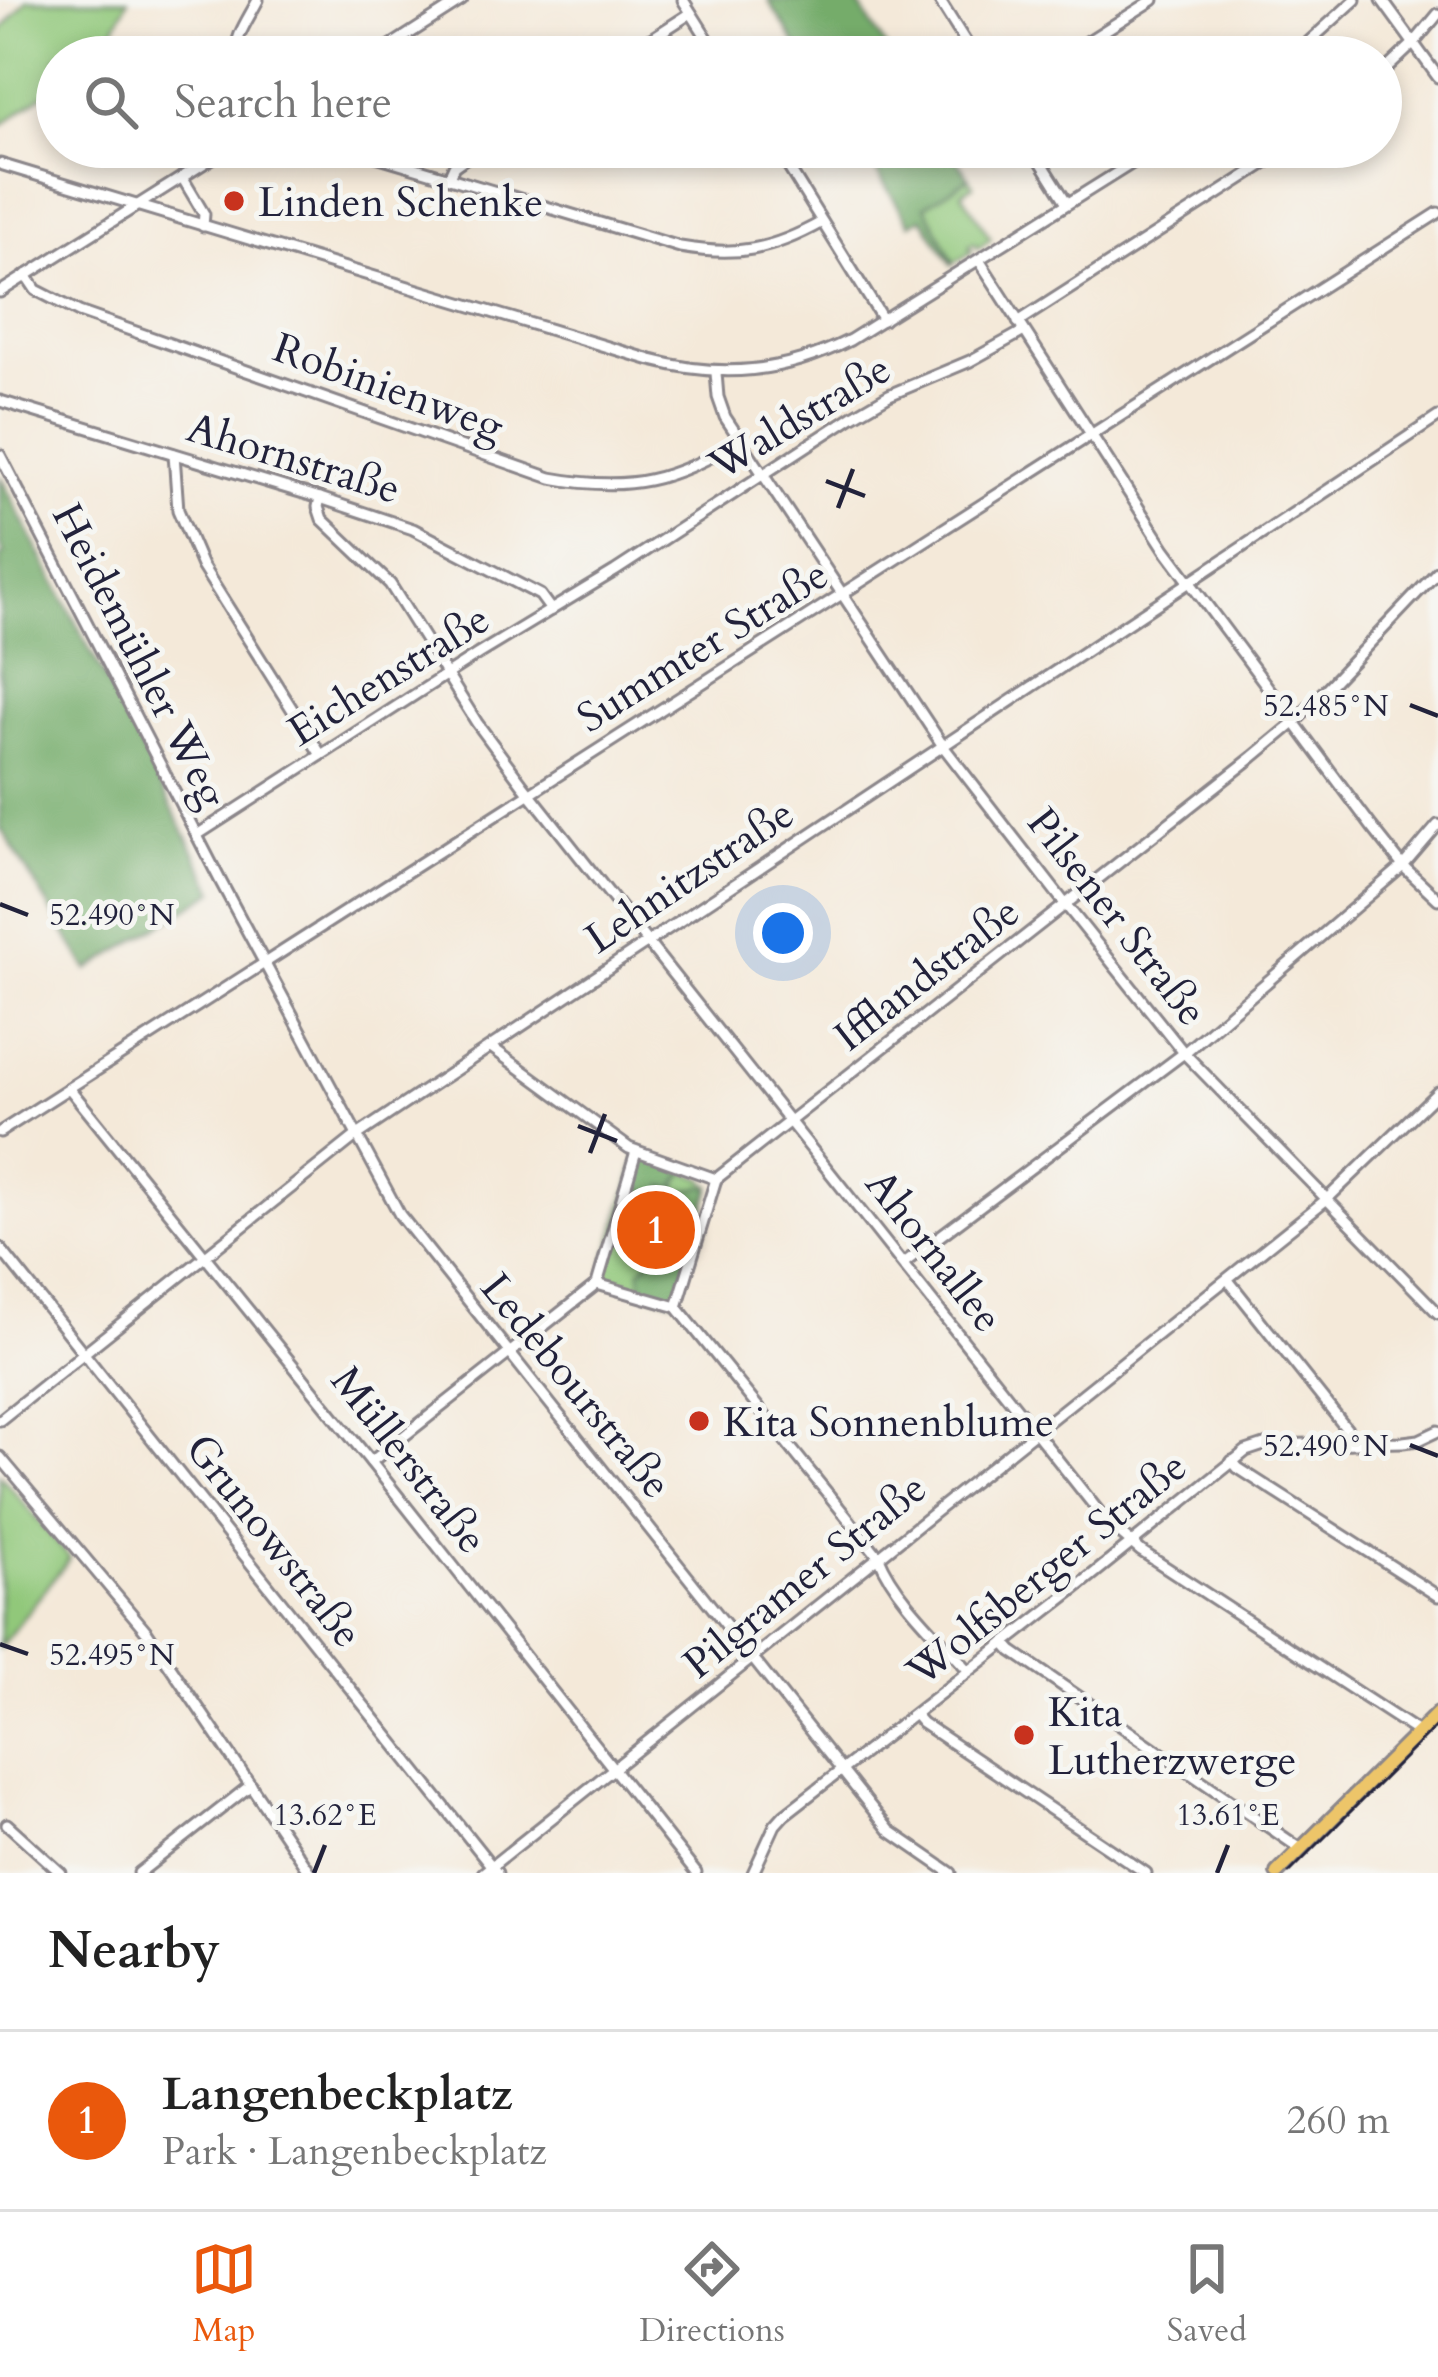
<!DOCTYPE html>
<html lang="en">
<head>
<meta charset="utf-8">
<style>
	:root { --surface:#fff; --page:#f2f2f2; --text:#222; --muted:#767676; --line:#e0e0e0; --accent:#ea580c }
	body { margin:0; font-family:Cardo,serif; background:var(--page); color:var(--text) }
	.you { position:absolute; left:783px; top:933px; width:42px; height:42px; margin:-30px; border:9px solid #fff; border-radius:50%; background:#1a73e8; box-shadow:0 0 0 18px #1a73e833 }
	.badge { display:grid; place-items:center; width:78px; height:78px; border-radius:50%; background:var(--accent); color:#fff; font-size:39px; font-weight:700 }
	.pin { position:absolute; translate:-50% -50%; border:6px solid #fff; box-shadow:0 3px 12px #0006 }
	.list { margin:0; padding:0; list-style:none }
	h2 { display:flex; justify-content:space-between; align-items:center; height:156px; margin:0; padding:0 48px; font-size:51px }
	h2 small { font-size:39px; font-weight:400; color:var(--muted) }
	.list li { display:grid; grid-template-columns:78px 1fr auto; gap:36px; align-items:center; box-sizing:border-box; height:180px; padding:0 48px; border-top:3px solid var(--line) }
	.list b { display:block; font-size:45px; white-space:nowrap }
	.list p { margin:0; font-size:39px; white-space:nowrap; color:var(--muted) }
	.list em { font-size:39px; font-style:normal; color:var(--muted) }
	.icon { flex:none; width:66px; height:66px; fill:none; stroke:currentColor; stroke-width:2; stroke-linecap:round; stroke-linejoin:round }
	.map { position:relative; flex:none; width:1438px; height:1873px; overflow:hidden }
	.search { position:absolute; background:var(--surface); box-shadow:0 6px 18px #0003; left:36px; right:36px; top:36px; height:132px; display:flex; align-items:center; gap:30px; box-sizing:border-box; padding:0 42px; border-radius:66px; color:var(--muted); font-size:45px }
	.sheet { height:336px; background:var(--surface) }
	nav { display:flex; justify-content:space-around; align-items:center; box-sizing:border-box; height:168px; border-top:3px solid var(--line); background:var(--surface); font-size:33px; color:var(--muted) }
	nav a { display:grid; justify-items:center; gap:6px }
	nav .on { color:var(--accent) }
	.map>svg:first-child { display:block }
	.green { fill:#91c87a; stroke:#5a755a; stroke-width:3 }
	.forest { fill:#74ac6a; stroke:#4b6752; stroke-width:3 }
	.lines { fill:none; stroke-linecap:round; stroke-linejoin:round }
	.minor-casing { stroke:#8b868a; stroke-width:15 }
	.major-casing { stroke:#8b868a; stroke-width:18 }
	.minor { stroke:#fff; stroke-width:9 }
	.major { stroke:#edc569; stroke-width:12 }
	.tram { stroke:#22223b; stroke-width:3 }
	.ticks { fill:none; stroke:#22223b; stroke-width:4.5 }
	.poi-dot { fill:#c8321e; stroke:#f6f6f2; stroke-width:4.5 }
	.labels { text-anchor:middle; stroke-width:10; stroke-linejoin:round; paint-order:stroke }
	.poi-label { font-size:42px; fill:#22223b; stroke:#f6f6f2; text-anchor:start }
	.street-label { font-size:42px; fill:#22223b; stroke:#f6f6f2 }
	.ticks-label { font-size:30px; text-anchor:middle; fill:#22223b; stroke:#f6f6f2; stroke-width:10; stroke-linejoin:round; paint-order:stroke }
</style>
</head>
<body>
<div class="map">
<svg width="1438" height="1873" viewBox="0 0 1438 1873">
	<rect width="100%" height="100%" fill="#f6f6f2"/>
	<filter id="ink" filterUnits="userSpaceOnUse"><feTurbulence type="fractalNoise" baseFrequency=".00833" numOctaves="2"/><feDisplacementMap in="SourceGraphic" scale="24" xChannelSelector="R" yChannelSelector="G"/><feConvolveMatrix kernelMatrix="1 2 1 2 8 2 1 2 1" color-interpolation-filters="sRGB"/></filter>
	<filter id="wash" filterUnits="userSpaceOnUse"><feTurbulence type="fractalNoise" baseFrequency=".004" numOctaves="4" result="noise"/><feDisplacementMap in="SourceGraphic" scale="48" xChannelSelector="R" yChannelSelector="G"/><feGaussianBlur stdDeviation="2.7" result="paint"/><feColorMatrix in="noise" values="0 0 0 0 0 0 0 0 0 0 0 0 0 0 0 0 0 1.4 0 .05"/><feComposite in="paint" operator="in"/></filter>
	<g filter="url(#wash)">
		<rect width="100%" height="100%" fill="#f4e9d9"/>
		<!-- green -->
		<g class="green">
			<path d="M27 0H128L115 27 86 57H57V85L0 126V32Z"/>
			<path d="M969 178 973 185 962 193 991 239 978 248 974 243 969 246 972 252 954 263 924 206Z"/>
			<path d="M638 1157 703 1178 711 1187 671 1300 607 1280 602 1273Z"/>
			<path d="M0 1475 70 1558 0 1647Z"/>
		</g>
		<!-- forest -->
		<g class="forest">
			<path d="M768 0H856L892 57H804Z"/>
			<path d="M861 147H949L969 178 925 206 954 263 952 265 922 218 910 224Z"/>
			<path d="M0 476 215 891 88 970 0 827V557L4 554 0 546Z"/>
			<path d="M647 1156 686 1171 677 1183 678 1190 664 1186 659 1200 651 1199 644 1190 630 1183 638 1157Z"/>
			<path d="M702 1186 711 1187 676 1298 671 1300 643 1291 640 1271 670 1235 682 1192Z"/>
		</g>
	</g>
	<g filter="url(#ink)">
		<g class="lines">
			<defs>
				<g id="minor">
					<path d="M683 0 719 57"/>
					<path d="M939 0 975 57"/>
					<path d="M1382 0 1438 77"/>
					<path d="M236 57C234 37 249 18 258 0"/>
					<path d="M373 57 462 0"/>
					<path d="M623 57 691 13"/>
					<path d="M1063 57 1153 0"/>
					<path d="M1292 57 1355 0"/>
					<path d="M1381 74 1414 43 1438 14"/>
					<path d="M346 147 680 247C737 257 772 250 822 222"/>
					<path d="M776 147 883 320"/>
					<path d="M1032 147 1067 203"/>
					<path d="M0 164 651 360C722 379 784 373 850 340L1158 147"/>
					<path d="M182 177 204 214 203 226"/>
					<path d="M449 177 454 166 481 147"/>
					<path d="M979 260 1165 549 1372 827 1403 866 1438 899"/>
					<path d="M26 275 36 290 79 312 551 478C632 493 669 480 740 442"/>
					<path d="M0 292 230 147"/>
					<path d="M1018 322 1291 147"/>
					<path d="M716 373 718 397 725 417 943 746 1066 905 1184 1053 1438 1313"/>
					<path d="M0 401 320 498 413 529 540 595 551 610"/>
					<path d="M174 454 178 510 202 566 321 755"/>
					<path d="M0 455 222 884 400 1215 890 1831 951 1873"/>
					<path d="M320 498 318 507 322 519 390 584 477 723 523 785 1107 1522 1141 1551 1418 1732"/>
					<path d="M197 835 478 654 615 571 853 416 889 395 970 361 1024 331"/>
					<path d="M491 1047 629 1148 716 1179"/>
					<path d="M69 1088 371 1462 696 1873"/>
					<path d="M0 1132 1438 213"/>
					<path d="M636 1151 597 1284 677 1307"/>
					<path d="M716 1179 1253 757 1294 723 1438 571"/>
					<path d="M0 1248 497 1873"/>
					<path d="M904 1263 1184 1053 1403 866 1438 825"/>
					<path d="M1228 1280 1349 1432 1350 1443"/>
					<path d="M677 1307 879 1557C895 1597 940 1638 969 1671"/>
					<path d="M677 1307 716 1179"/>
					<path d="M0 1420 356 1136 1438 417"/>
					<path d="M0 1457 147 1632 310 1873"/>
					<path d="M1232 1461 1238 1468 1438 1596"/>
					<path d="M371 1462 597 1284"/>
					<path d="M1005 1643 1012 1651 1301 1849"/>
					<path d="M915 1715 922 1723 1146 1873"/>
					<path d="M7 1824 61 1873"/>
					<path d="M139 1873 251 1785"/>
					<path d="M483 1873 1327 1199 1438 1092"/>
					<path d="M753 1873 775 1825 784 1815 1076 1588 1246 1451 1264 1445 1403 1442 1419 1440 1438 1431"/>
				</g>
				<path id="major" d="M1277 1873 1438 1713"/>
			</defs>
			<!-- minor casing -->
			<use href="#minor" class="minor-casing"/>
			<!-- major casing -->
			<use href="#major" class="major-casing"/>
			<!-- minor -->
			<use href="#minor" class="minor"/>
			<!-- major -->
			<use href="#major" class="major"/>
			<!-- tram -->
			<path class="tram" d="M1289 1873 1438 1724"/>
		</g>
	</g>
	<!-- ticks -->
	<path class="ticks" d="M826 481 865 496M838 508 853 469M1410 705 1438 716M0 904 28 915M578 1126 617 1141M590 1153 605 1114M1410 1445 1438 1456M0 1644 28 1654M314 1873 325 1845M1217 1873 1228 1845"/>
	<!-- markers -->
	<g class="poi-dot">
		<circle cx="234" cy="201" r="12"/>
		<circle cx="699" cy="1421" r="12"/>
		<circle cx="1024" cy="1735" r="12"/>
	</g>
	<g class="labels">
		<!-- poi labels -->
		<g class="poi-label">
			<text x="258" y="216">Linden Schenke</text>
			<text x="723" y="1436">Kita Sonnenblume</text>
			<text x="1048" y="1726">Kita<tspan x="1048" dy="48">Lutherzwerge</tspan></text>
		</g>
		<!-- street labels -->
		<g class="street-label">
			<text transform="translate(389 386) rotate(20)" y="15">Robinienweg</text>
			<text transform="translate(799 416) rotate(-31)" y="15">Waldstraße</text>
			<text transform="translate(294 457) rotate(17)" y="15">Ahornstraße</text>
			<text transform="translate(702 645) rotate(-32)" y="15">Summter Straße</text>
			<text transform="translate(141 655) rotate(63)" y="15">Heidemühler Weg</text>
			<text transform="translate(388 674) rotate(-32)" y="15">Eichenstraße</text>
			<text transform="translate(689 875) rotate(-34)" y="15">Lehnitzstraße</text>
			<text transform="translate(1118 916) rotate(52)" y="15">Pilsener Straße</text>
			<text transform="translate(926 973) rotate(-38)" y="15">Ifflandstraße</text>
			<text transform="translate(935 1250) rotate(52)" y="15">Ahornallee</text>
			<text transform="translate(577 1385) rotate(51)" y="15">Ledebourstraße</text>
			<text transform="translate(410 1459) rotate(52)" y="15">Müllerstraße</text>
			<text transform="translate(275 1540) rotate(52)" y="15">Grunowstraße</text>
			<text transform="translate(1046 1568) rotate(-39)" y="15">Wolfsberger Straße</text>
			<text transform="translate(804 1575) rotate(-39)" y="15">Pilgramer Straße</text>
		</g>
	</g>
	<g class="ticks-label">
		<text x="1326" y="716">52.485°N</text>
		<text x="112" y="925">52.490°N</text>
		<text x="1326" y="1456">52.490°N</text>
		<text x="112" y="1665">52.495°N</text>
		<text x="325" y="1825">13.62°E</text>
		<text x="1228" y="1825">13.61°E</text>
	</g>
</svg>
<div class="you"></div>
<div class="pin badge" style="left:656px;top:1230px">1</div>
<div class="search"><svg class="icon" aria-label="search" viewBox="0 0 24 24"><circle cx="10" cy="10" r="6"/><path d="M15 15l6 6"/></svg>Search here</div>
</div>
<section class="sheet">
<h2>Nearby<small></small></h2>
<ul class="list">
<li><span class="badge">1</span><div><b>Langenbeckplatz</b><p>Park · Langenbeckplatz</p></div><em>260 m</em></li>
</ul>
</section>
<nav>
<a class="on"><svg class="icon" aria-label="map" viewBox="0 0 24 24"><path d="M3 6l6-2 6 2 6-2v14l-6 2-6-2-6 2zM9 4v14M15 6v14"/></svg>Map</a>
<a><svg class="icon" aria-label="directions" viewBox="0 0 24 24"><path d="M12 3l9 9-9 9-9-9zM9 14v-3h6M13 9l2 2-2 2"/></svg>Directions</a>
<a><svg class="icon" aria-label="saved" viewBox="0 0 24 24"><path d="M7 4h10v16l-5-4-5 4z"/></svg>Saved</a>
</nav>
</body>
</html>
